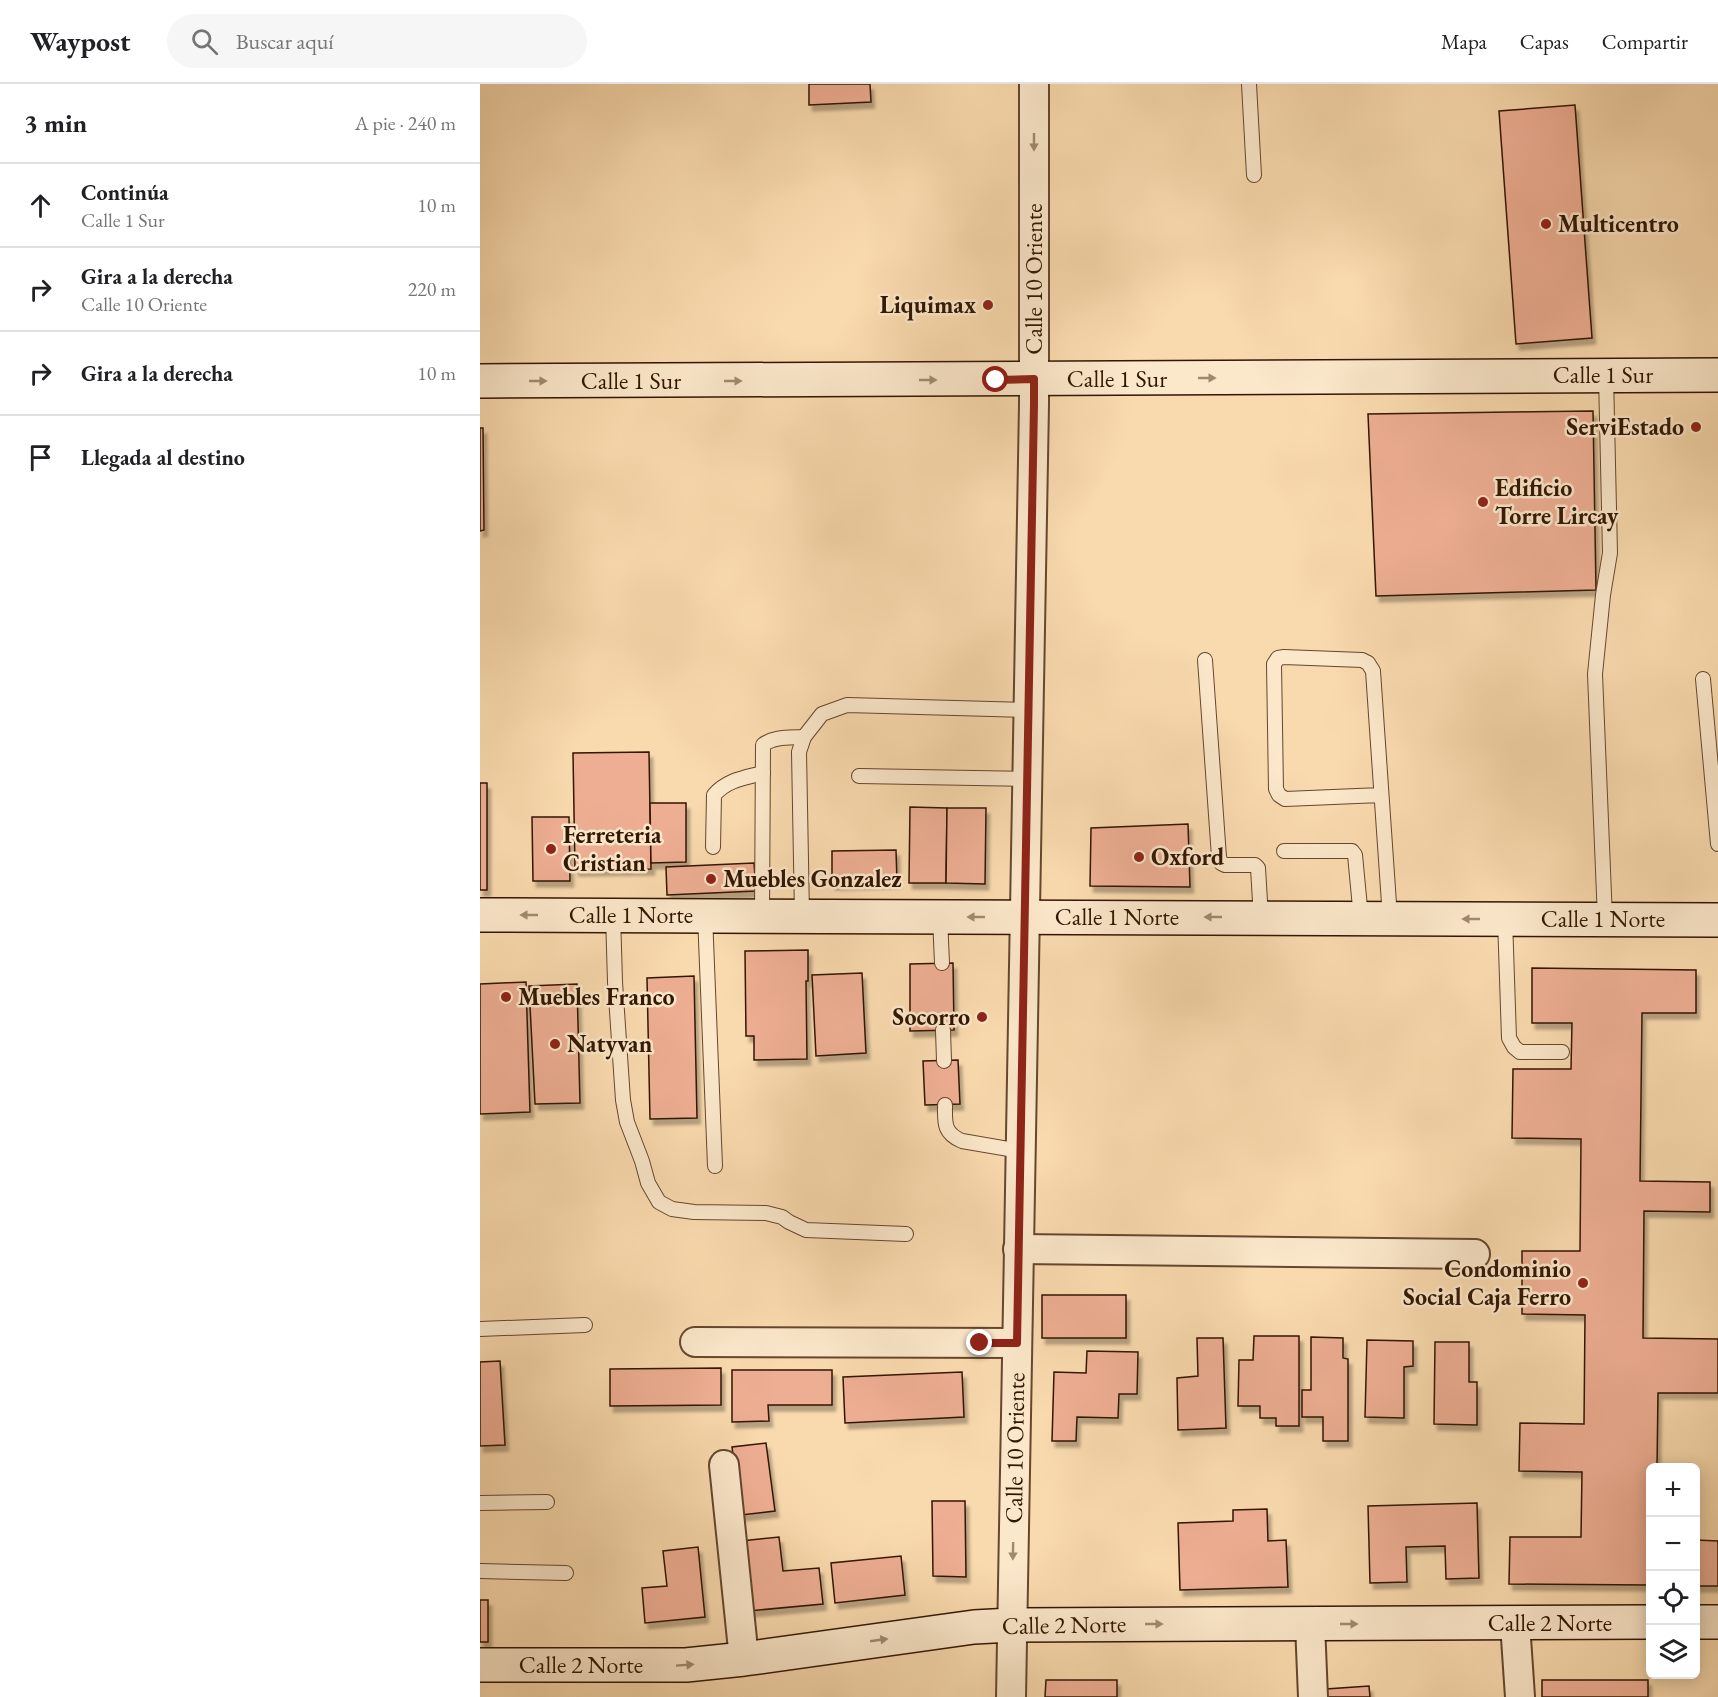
<!DOCTYPE html>
<html lang="es">
<head>
<meta charset="utf-8">
<style>
	:root { --surface:#fff; --page:#f6f6f6; --text:#202124; --muted:#757577; --line:#e0e0e0 }
	body { margin:0; font-family:"EB Garamond",serif; background:var(--page); color:var(--text) }
	.controls { position:absolute; right:18px; bottom:18px; display:grid; overflow:hidden; border-radius:9px; box-shadow:0 3px 15px #0003 }
	.controls button { width:54px; height:54px; display:grid; place-items:center; padding:0; border:0; border-bottom:2px solid var(--line); background:var(--surface); color:var(--text); font:30px sans-serif }
	.stop { position:absolute; width:18px; height:18px; margin:-14px; border:4px solid #8f2418; border-radius:50%; background:#fff }
	.stop.end { background:#8f2418; border-color:#fff; box-shadow:0 2px 6px #0008 }
	.list { margin:0; padding:0; list-style:none }
	h2 { display:flex; justify-content:space-between; align-items:center; height:78px; margin:0; padding:0 24px; font-size:26px }
	h2 small { font-size:20px; font-weight:400; color:var(--muted) }
	.list li { display:grid; grid-template-columns:39px 1fr auto; gap:18px; align-items:center; box-sizing:border-box; height:84px; padding:0 24px; border-top:2px solid var(--line) }
	.list b { display:block; font-size:22px; white-space:nowrap }
	.list p { margin:0; font-size:20px; white-space:nowrap; color:var(--muted) }
	.list em { font-size:20px; font-style:normal; color:var(--muted) }
	.icon { flex:none; width:33px; height:33px; fill:none; stroke:currentColor; stroke-width:2; stroke-linecap:round; stroke-linejoin:round }
	.map { position:relative; flex:none; width:1238px; height:1613px; overflow:hidden }
	header { display:flex; align-items:center; gap:36px; box-sizing:border-box; height:84px; padding:0 30px; background:var(--surface); border-bottom:2px solid var(--line) }
	header strong { font-size:28px }
	nav { display:flex; gap:33px; margin-inline-start:auto; font-size:21px }
	.search { width:420px; height:54px; background:var(--page); display:flex; align-items:center; gap:15px; box-sizing:border-box; padding:0 21px; border-radius:33px; color:var(--muted); font-size:22px }
	main { display:flex }
	aside { flex:1; background:var(--surface) }
	.map>svg:first-child { display:block }
	.building { fill:#eeae93; stroke:#321602; stroke-width:1.5; filter:url(#shadow) }
	.lines { fill:none; stroke-linecap:round; stroke-linejoin:round }
	.lane-casing { stroke:#64472d; stroke-width:16 }
	.street-casing { stroke:#64472d; stroke-width:32 }
	.secondary-casing { stroke:#321602; stroke-width:36 }
	.lane { stroke:#fbe7ca; stroke-width:14 }
	.street { stroke:#fbe7ca; stroke-width:28 }
	.secondary { stroke:#fbe7ca; stroke-width:33 }
	.oneway { fill:#a18970 }
	.route { stroke:#8f2418; stroke-width:8 }
	.poi-dot { fill:#8f2418; stroke:#fbe7ca; stroke-width:2 }
	.labels { text-anchor:middle; stroke-width:5; stroke-linejoin:round; paint-order:stroke }
	.poi-label { font-size:24px; font-weight:bold; fill:#321602; stroke:#fbe7ca; text-anchor:start }
	.street-label { font-size:24px; fill:#321602; stroke:#fbe7ca }
</style>
</head>
<body>
<header>
<strong>Waypost</strong>
<div class="search"><svg class="icon" aria-label="search" viewBox="0 0 24 24"><circle cx="10" cy="10" r="6"/><path d="M15 15l6 6"/></svg>Buscar aquí</div>
<nav><a>Mapa</a><a>Capas</a><a>Compartir</a></nav>
</header>
<main>
<aside>
<h2>3 min<small>A pie · 240 m</small></h2>
<ul class="list">
<li><svg class="icon" aria-label="ahead" viewBox="0 0 24 24"><path d="M12 20V5M6 11l6-6 6 6"/></svg><div><b>Continúa</b><p>Calle 1 Sur</p></div><em>10 m</em></li>
<li><svg class="icon" aria-label="right" viewBox="0 0 24 24"><path d="M7 20v-9h11M14 6l5 5-5 5"/></svg><div><b>Gira a la derecha</b><p>Calle 10 Oriente</p></div><em>220 m</em></li>
<li><svg class="icon" aria-label="right" viewBox="0 0 24 24"><path d="M7 20v-9h11M14 6l5 5-5 5"/></svg><div><b>Gira a la derecha</b></div><em>10 m</em></li>
<li><svg class="icon" aria-label="arrive" viewBox="0 0 24 24"><path d="M6 21V4h12l-3 4 3 4H6"/></svg><div><b>Llegada al destino</b></div></li>
</ul>
</aside>
<div class="map">
<svg width="1238" height="1613" viewBox="0 0 1238 1613">
	<defs>
		<filter id="shadow"><feDropShadow dx="3.5" dy="6" stdDeviation="1.5" flood-color="#0004"/></filter>
	</defs>
	<rect width="100%" height="100%" fill="#f9daae"/>
	<filter id="stains"><feTurbulence type="fractalNoise" baseFrequency=".00333" numOctaves="4"/><feColorMatrix values="0 0 0 0 .2 0 0 0 0 .09 0 0 0 0 .02 0 0 0 .5 -.17"/></filter>
	<radialGradient id="worn" r=".72"><stop offset=".6" stop-color="#630" stop-opacity="0"/><stop offset="1" stop-color="#630" stop-opacity=".3"/></radialGradient>
	<!-- building -->
	<g class="building">
		<path d="M329 0H390L391 18 329 21Z"/>
		<path d="M1095 21 1112 254 1036 260 1019 27Z"/>
		<path d="M1113 327 1116 506 896 512 888 330Z"/>
		<path d="M0 344H3L4 446 0 447Z"/>
		<path d="M169 668 171 785 95 786 93 669Z"/>
		<rect x="0" y="699" width="7" height="107"/>
		<path d="M170 719H206V778L171 779Z"/>
		<path d="M430 723 467 724 466 799H429Z"/>
		<path d="M467 724H506L505 800 466 799Z"/>
		<path d="M52 733H89L90 797H53Z"/>
		<path d="M708 740 710 803 610 802 611 744Z"/>
		<path d="M416 766 417 798 352 800V767Z"/>
		<path d="M274 779 276 807 187 811 186 783Z"/>
		<path d="M328 866V897H326L327 975 274 976V952H266L265 867Z"/>
		<path d="M473 879 474 946 430 947V880Z"/>
		<path d="M1052 884 1216 886V929H1162L1160 1097 1230 1098V1128L1164 1127 1163 1254 1238 1255V1309H1178L1177 1384H1170V1501L1029 1500 1030 1453H1101L1102 1388 1039 1387 1040 1339 1104 1340 1105 1231 1042 1230V1167H1100L1101 1055 1032 1054 1033 985H1091L1092 939H1052Z"/>
		<path d="M382 889 386 969 336 972 332 891Z"/>
		<path d="M214 892 217 1034 170 1035 167 894Z"/>
		<path d="M46 898 50 1028 0 1030V900Z"/>
		<path d="M97 900 100 1019 55 1020 49 902Z"/>
		<path d="M478 976 480 1020 445 1021 443 977Z"/>
		<rect x="562" y="1211" width="84" height="43"/>
		<path d="M774 1252H819V1342H796V1334H780V1322H758L759 1276H773Z"/>
		<path d="M831 1253 863 1254V1274L868 1275V1357H843V1333H822V1306H831Z"/>
		<path d="M717 1254H743L746 1344 698 1346 697 1294 718 1292Z"/>
		<path d="M887 1256 933 1257V1282L924 1283V1334L885 1333Z"/>
		<path d="M955 1258H989V1298H997V1341L954 1340Z"/>
		<path d="M607 1267 658 1268 657 1310H639L638 1334 597 1333 596 1357H572L574 1288 606 1289Z"/>
		<path d="M20 1277 25 1361 0 1362V1278Z"/>
		<path d="M241 1284V1321L130 1322V1285Z"/>
		<path d="M252 1286H352V1321H288L289 1337 252 1338Z"/>
		<path d="M482 1288 484 1333 365 1339 363 1293Z"/>
		<path d="M286 1359 295 1427 261 1431 252 1363Z"/>
		<path d="M452 1417H485L486 1493 453 1492Z"/>
		<path d="M997 1419 999 1494 966 1495 965 1462 926 1463 927 1498 890 1499 888 1422Z"/>
		<path d="M787 1425 788 1457 806 1456 808 1503 700 1506 698 1439 753 1437V1426Z"/>
		<path d="M299 1453 303 1487 339 1484 343 1520 268 1527 261 1457Z"/>
		<path d="M1216 1456 1238 1457V1502H1216Z"/>
		<path d="M218 1463 225 1533 165 1539 162 1504 187 1502 183 1467Z"/>
		<path d="M421 1472 425 1511 355 1519 351 1479Z"/>
		<rect x="0" y="1516" width="8" height="42"/>
		<path d="M566 1596H637V1613H565Z"/>
		<rect x="1062" y="1596" width="106" height="17"/>
		<path d="M889 1602 890 1613H847L846 1605Z"/>
	</g>
	<g class="lines">
		<defs>
			<g id="lane">
				<path d="M769 0 774 91"/>
				<path d="M725 576 739 773 741 779 745 781H775L778 784 781 834"/>
				<path d="M1223 595 1238 760"/>
				<path d="M379 692 547 695"/>
				<path d="M901 711 805 715 799 711 796 705 794 580 798 574 804 573 882 576 888 579 893 587C898 670 904 752 910 834"/>
				<path d="M233 763 234 711C247 696 264 694 283 689"/>
				<path d="M804 767H872L875 771 881 834"/>
				<path d="M133 831 135 898 143 1016 147 1038 162 1077 168 1099 179 1118 192 1125 214 1128 286 1129 302 1133 309 1138 326 1146 426 1150"/>
				<path d="M225 831 235 1082"/>
				<path d="M282 831 283 661C294 652 311 654 324 653"/>
				<path d="M322 831 319 668 324 653 342 630 367 621 548 626"/>
				<path d="M460 833 462 879"/>
				<path d="M1025 835 1029 954 1034 963 1040 968H1082"/>
				<path d="M1125 835 1115 590 1123 511 1130 469 1126 291"/>
				<path d="M463 946 464 977"/>
				<path d="M465 1021C465 1038 463 1049 482 1057L540 1067"/>
				<path d="M0 1245 105 1241"/>
				<path d="M0 1419 67 1418"/>
				<path d="M0 1487 86 1489"/>
			</g>
			<g id="street">
				<path d="M538 1165 995 1170"/>
				<path d="M215 1258 537 1259"/>
				<path d="M244 1381 264 1575"/>
				<path d="M1035 1539 1040 1613"/>
				<path d="M830 1540 833 1613"/>
				<path d="M531 1613 554 320V0"/>
			</g>
			<g id="secondary">
				<path d="M0 297 1238 291"/>
				<path d="M0 831 1238 836"/>
				<path d="M1216 1538H1238"/>
				<path d="M0 1581H206L264 1575 494 1543 532 1541 1170 1538"/>
			</g>
		</defs>
		<!-- lane casing -->
		<use href="#lane" class="lane-casing"/>
		<!-- street casing -->
		<use href="#street" class="street-casing"/>
		<!-- secondary casing -->
		<use href="#secondary" class="secondary-casing"/>
		<!-- lane -->
		<use href="#lane" class="lane"/>
		<!-- street -->
		<use href="#street" class="street"/>
		<!-- secondary -->
		<use href="#secondary" class="secondary"/>
	</g>
	<!-- one-way arrows -->
	<defs><path id="oneway-solid" d="M-6-.8H1V-3.2L6.5 0L1 3.2V.8H-6Z" transform="scale(1.5)"/></defs>
	<g class="oneway">
		<use href="#oneway-solid" transform="translate(554 58) rotate(90)"/>
		<use href="#oneway-solid" transform="translate(727 294)"/>
		<use href="#oneway-solid" transform="translate(448 296)"/>
		<use href="#oneway-solid" transform="translate(58 297)"/>
		<use href="#oneway-solid" transform="translate(253 297)"/>
		<use href="#oneway-solid" transform="translate(49 831) rotate(-180)"/>
		<use href="#oneway-solid" transform="translate(496 833) rotate(180)"/>
		<use href="#oneway-solid" transform="translate(733 833) rotate(-180)"/>
		<use href="#oneway-solid" transform="translate(991 835) rotate(-180)"/>
		<use href="#oneway-solid" transform="translate(533 1467) rotate(91)"/>
		<use href="#oneway-solid" transform="translate(674 1540)"/>
		<use href="#oneway-solid" transform="translate(869 1540)"/>
		<use href="#oneway-solid" transform="translate(399 1556) rotate(-8)"/>
		<use href="#oneway-solid" transform="translate(205 1581) rotate(-4)"/>
	</g>
	<g class="lines">
		<!-- route -->
		<path class="route" d="M500 1259H537L554 320V295L516 296"/>
	</g>
	<!-- markers -->
	<g class="poi-dot">
		<circle cx="1066" cy="140" r="6"/>
		<circle cx="508" cy="221" r="6"/>
		<circle cx="1216" cy="343" r="6"/>
		<circle cx="1003" cy="418" r="6"/>
		<circle cx="71" cy="765" r="6"/>
		<circle cx="659" cy="773" r="6"/>
		<circle cx="231" cy="795" r="6"/>
		<circle cx="26" cy="913" r="6"/>
		<circle cx="502" cy="933" r="6"/>
		<circle cx="75" cy="960" r="6"/>
		<circle cx="1103" cy="1199" r="6"/>
	</g>
	<g class="labels">
		<!-- poi labels -->
		<g class="poi-label">
			<text x="1078" y="148">Multicentro</text>
			<text x="496" y="229" text-anchor="end">Liquimax</text>
			<text x="1204" y="351" text-anchor="end">ServiEstado</text>
			<text x="1015" y="412">Edificio<tspan x="1015" dy="28">Torre Lircay</tspan></text>
			<text x="83" y="759">Ferreteria<tspan x="83" dy="28">Cristian</tspan></text>
			<text x="671" y="781">Oxford</text>
			<text x="243" y="803">Muebles Gonzalez</text>
			<text x="38" y="921">Muebles Franco</text>
			<text x="490" y="941" text-anchor="end">Socorro</text>
			<text x="87" y="968">Natyvan</text>
			<text x="1091" y="1193" text-anchor="end">Condominio<tspan x="1091" dy="28">Social Caja Ferro</tspan></text>
		</g>
		<!-- street labels -->
		<g class="street-label">
			<text transform="translate(554 195) rotate(-90)" y="8">Calle 10 Oriente</text>
			<text x="1123" y="299">Calle 1 Sur</text>
			<text x="637" y="303">Calle 1 Sur</text>
			<text x="151" y="305">Calle 1 Sur</text>
			<text x="151" y="839">Calle 1 Norte</text>
			<text x="637" y="841">Calle 1 Norte</text>
			<text x="1123" y="843">Calle 1 Norte</text>
			<text transform="translate(535 1364) rotate(-89)" y="8">Calle 10 Oriente</text>
			<text x="1070" y="1547">Calle 2 Norte</text>
			<text transform="translate(584 1541) rotate(-1)" y="8">Calle 2 Norte</text>
			<text x="101" y="1589">Calle 2 Norte</text>
		</g>
	</g>
	<rect width="100%" height="100%" filter="url(#stains)"/>
	<rect width="100%" height="100%" fill="url(#worn)"/>
</svg>
<div class="controls">
<button>+</button>
<button>−</button>
<button><svg class="icon" aria-label="locate" viewBox="0 0 24 24"><circle cx="12" cy="12" r="6"/><path d="M12 2v4M12 18v4M2 12h4M18 12h4"/></svg></button>
<button><svg class="icon" aria-label="layers" viewBox="0 0 24 24"><path d="M12 4l9 5-9 5-9-5zM3 14l9 5 9-5"/></svg></button>
</div>
<div class="stop" style="left:516px;top:296px"></div>
<div class="stop end" style="left:500px;top:1259px"></div>
</div>
</main>
</body>
</html>
